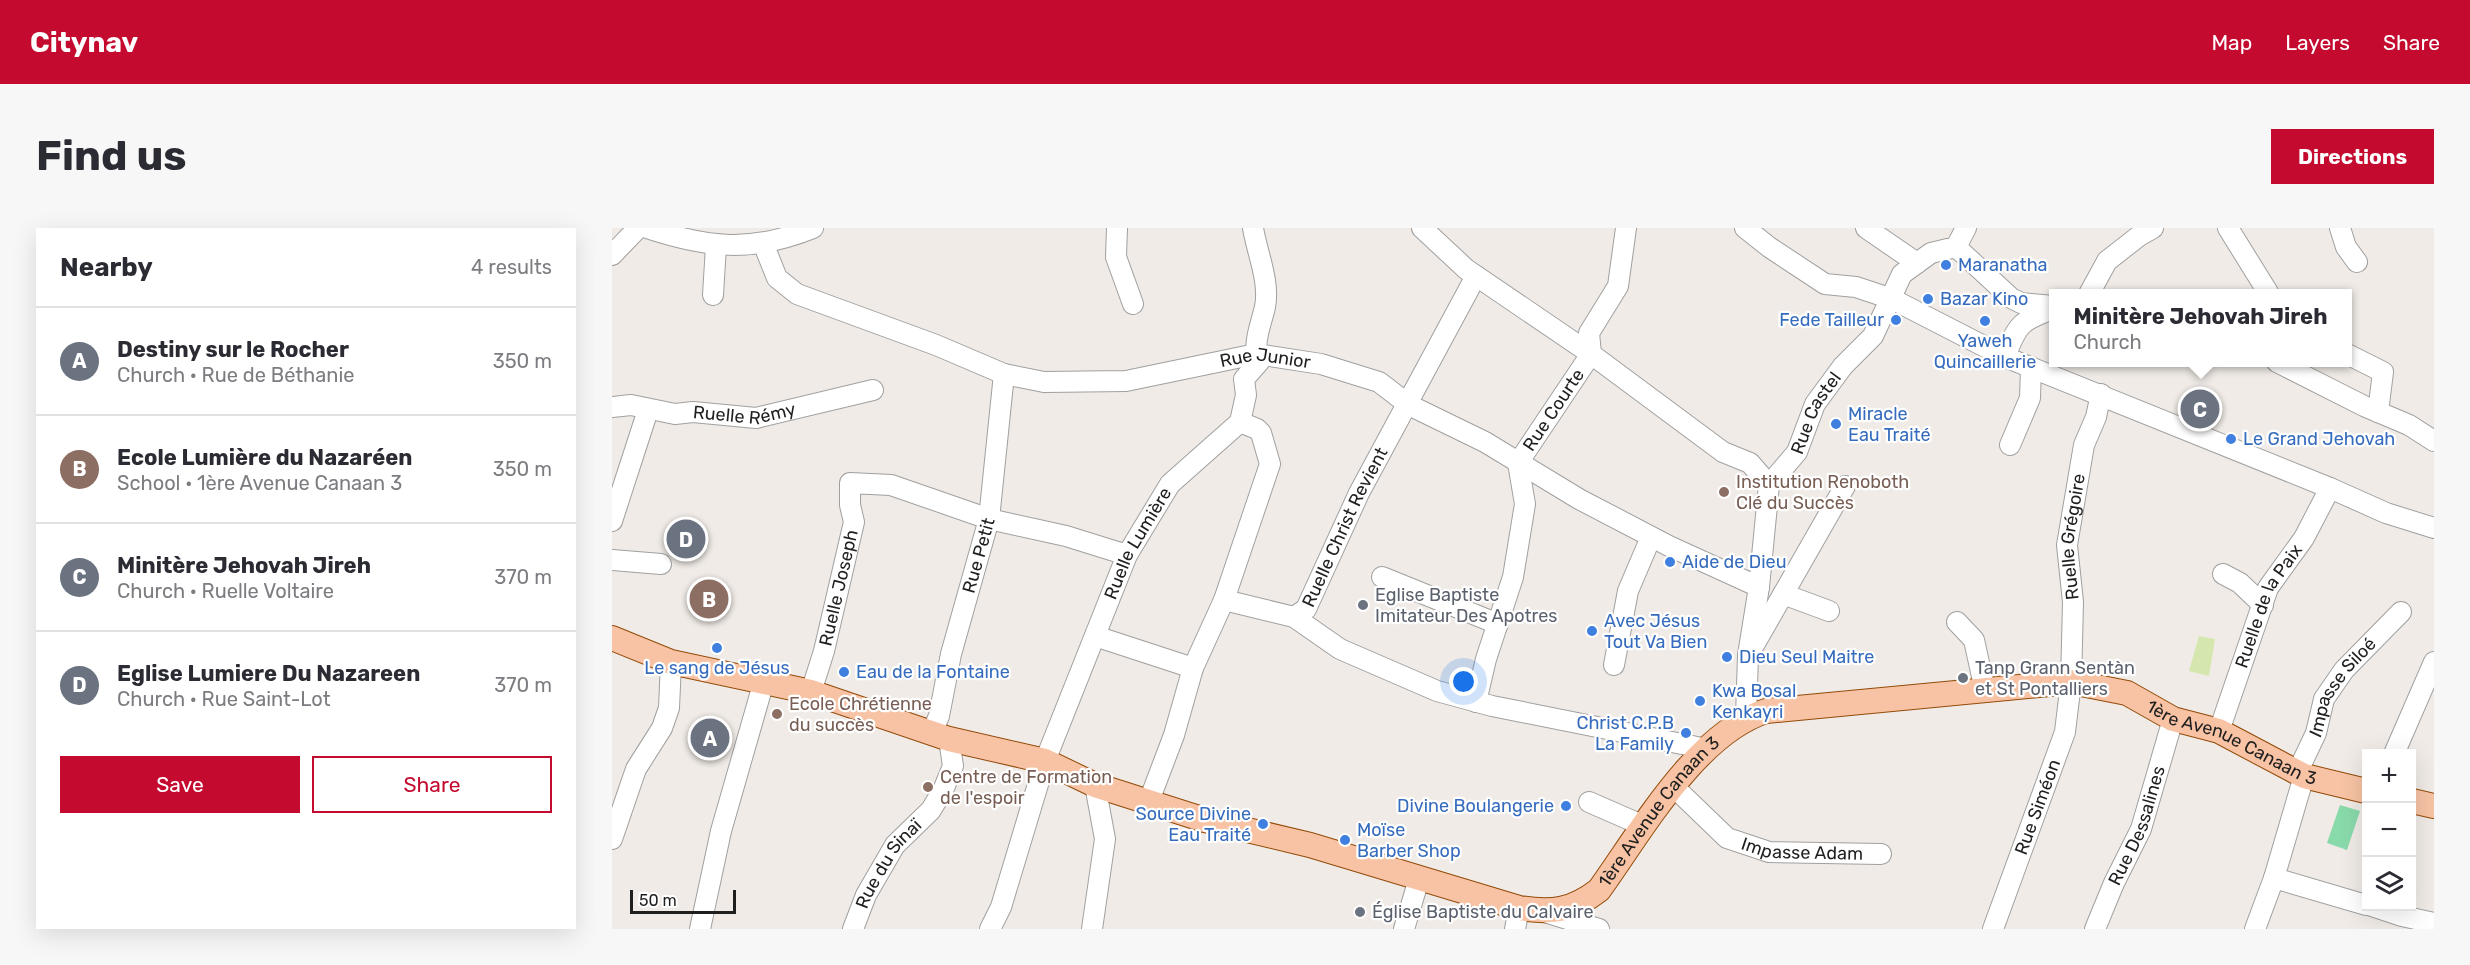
<!DOCTYPE html>
<html lang="en">
<head>
<meta charset="utf-8">
<style>
	:root { --surface:#fff; --page:#f7f7f7; --text:#2b2b33; --muted:#7c7c81; --line:#e1e1e2; --accent:#c40b2f }
	body { margin:0; font-family:Rubik,sans-serif; background:var(--page); color:var(--text) }
	.controls { position:absolute; right:18px; bottom:18px; display:grid; overflow:hidden; border-radius:0px; box-shadow:0 6px 24px #0002 }
	.controls button { width:54px; height:54px; display:grid; place-items:center; padding:0; border:0; border-bottom:2px solid var(--line); background:var(--surface); color:var(--text); font:30px sans-serif }
	.scale { position:absolute; left:18px; bottom:15px; width:106px; box-sizing:border-box; padding-left:6px; border:3px solid #1f1f1f; border-top:0; font-size:16px; line-height:21px; white-space:nowrap; color:#1f1f1f; -webkit-text-stroke:4px #fff; paint-order:stroke }
	.you { position:absolute; left:852px; top:454px; width:21px; height:21px; margin:-15px; border:4px solid #fff; border-radius:50%; background:#1a73e8; box-shadow:0 0 0 9px #1a73e833 }
	.badge { display:grid; place-items:center; width:39px; height:39px; border-radius:50%; background:var(--accent); color:#fff; font-size:20px; font-weight:700 }
	.pin { position:absolute; translate:-50% -50%; border:3px solid #fff; box-shadow:0 2px 6px #0006 }
	.popup { position:absolute; left:1437px; top:61px; width:303px; height:78px; box-sizing:border-box; display:grid; place-content:center; border-radius:0px; background:var(--surface); filter:drop-shadow(0 2px 4px #0005); font-size:20px; white-space:nowrap; color:var(--muted) }
	.popup b { font-size:22px; color:var(--text) }
	.popup::after { content:''; position:absolute; left:50%; top:100%; margin-left:-12px; border:12px solid transparent; border-top-color:var(--surface) }
	.list { margin:0; padding:0; list-style:none }
	h2 { display:flex; justify-content:space-between; align-items:center; height:78px; margin:0; padding:0 24px; font-size:26px }
	h2 small { font-size:20px; font-weight:400; color:var(--muted) }
	.list li { display:grid; grid-template-columns:39px 1fr auto; gap:18px; align-items:center; box-sizing:border-box; height:108px; padding:0 24px; border-top:2px solid var(--line) }
	.list b { display:block; font-size:22px; white-space:nowrap }
	.list p { margin:0; font-size:20px; white-space:nowrap; color:var(--muted) }
	.list em { font-size:20px; font-style:normal; color:var(--muted) }
	.actions { display:flex; gap:12px; padding:18px 24px }
	.actions a { flex:1; padding:14px 0; border:2px solid var(--accent); border-radius:0px; text-align:center; font-size:21px; color:var(--accent) }
	.actions .main { background:var(--accent); color:#fff }
	.icon { flex:none; width:33px; height:33px; fill:none; stroke:currentColor; stroke-width:2; stroke-linecap:round; stroke-linejoin:round }
	.map { position:relative; flex:none; width:1822px; height:701px; overflow:hidden; border-radius:0px }
	header { display:flex; align-items:center; gap:36px; box-sizing:border-box; height:84px; padding:0 30px; background:var(--accent); color:#fff }
	header strong { font-size:28px }
	nav { display:flex; gap:33px; margin-inline-start:auto; font-size:21px }
	.intro { display:flex; align-items:center; justify-content:space-between; box-sizing:border-box; height:144px; padding:0 36px }
	h1 { margin:0; font-size:42px }
	.button { padding:15px 27px; border-radius:0px; background:var(--accent); color:#fff; font-size:21px; font-weight:700 }
	main { display:flex; gap:36px; padding:0 36px }
	aside { flex:1; background:var(--surface); border-radius:0px; box-shadow:0 6px 24px #0002 }
	.map>svg:first-child { display:block }
	.grass { fill:#d5e7af }
	.pitch { fill:#89daab }
	.lines { fill:none; stroke-linecap:round; stroke-linejoin:round }
	.minor-casing { stroke:#a0a0a0; stroke-width:22 }
	.major-casing { stroke:#934a08; stroke-width:26 }
	.minor { stroke:#fff; stroke-width:20 }
	.major { stroke:#f7c3a4; stroke-width:24 }
	.shop-dot { fill:#3f7fe0; stroke:#fff; stroke-width:2 }
	.education-dot { fill:#8d6e63; stroke:#fff; stroke-width:2 }
	.worship-dot { fill:#6b7280; stroke:#fff; stroke-width:2 }
	.labels { text-anchor:middle; stroke-width:4.5; stroke-linejoin:round; paint-order:stroke }
	.shop-label { font-size:18px; fill:#366cbe; stroke:#fff; text-anchor:start }
	.street-label { font-size:18px; fill:#1f1f1f; stroke:#fff }
	.education-label { font-size:18px; fill:#785e54; stroke:#fff; text-anchor:start }
	.worship-label { font-size:18px; fill:#5b616d; stroke:#fff; text-anchor:start }
</style>
</head>
<body>
<header>
<strong>Citynav</strong>
<nav><a>Map</a><a>Layers</a><a>Share</a></nav>
</header>
<div class="intro"><h1>Find us</h1><a class="button">Directions</a></div>
<main>
<aside>
<h2>Nearby<small>4 results</small></h2>
<ul class="list">
<li><span class="badge" style="background:#6b7280">A</span><div><b>Destiny sur le Rocher</b><p>Church · Rue de Béthanie</p></div><em>350 m</em></li>
<li><span class="badge" style="background:#8d6e63">B</span><div><b>Ecole Lumière du Nazaréen</b><p>School · 1ère Avenue Canaan 3</p></div><em>350 m</em></li>
<li><span class="badge" style="background:#6b7280">C</span><div><b>Minitère Jehovah Jireh</b><p>Church · Ruelle Voltaire</p></div><em>370 m</em></li>
<li><span class="badge" style="background:#6b7280">D</span><div><b>Eglise Lumiere Du Nazareen</b><p>Church · Rue Saint-Lot</p></div><em>370 m</em></li>
</ul>
<div class="actions"><a class="main">Save</a><a>Share</a></div>
</aside>
<div class="map">
<svg width="1822" height="701" viewBox="0 0 1822 701">
	<rect width="100%" height="100%" fill="#f0ebe6"/>
	<!-- grass -->
	<path class="grass" d="M1587 408 1603 411 1597 448 1577 443Z"/>
	<!-- pitch -->
	<path class="pitch" d="M1728 577 1748 583 1735 622 1715 615Z"/>
	<g class="lines">
		<defs>
			<g id="minor">
				<path d="M35 0C96 20 139 25 201 0"/>
				<path d="M505 0 504 29 521 76"/>
				<path d="M810 0 854 41 979 126 1111 224 1138 235 1157 257"/>
				<path d="M1133 0 1157 19 1213 56 1244 59 1280 71 1393 129 1718 260 1774 285 1822 300"/>
				<path d="M1254 0 1305 35"/>
				<path d="M1616 0 1657 66"/>
				<path d="M1728 0 1734 19 1745 34"/>
				<path id="s1" d="M151 15 165 50 185 66 324 117 392 146 432 154 514 153 644 126 709 136 767 154 797 177 873 214 967 271 1057 318 1147 359"/>
				<path d="M1344 19 1399 70 1409 75 1441 78"/>
				<path d="M0 27 26 0"/>
				<path d="M1477 66 1495 33 1527 8 1541 0"/>
				<path d="M101 67 104 18"/>
				<path d="M1735 126 1771 144 1766 184"/>
				<path d="M1393 129C1405 97 1409 92 1441 81"/>
				<path d="M1665 134 1752 178 1797 197 1822 213"/>
				<path id="s2" d="M0 179 19 177 63 186 81 184 144 190 261 162"/>
				<path d="M1398 217 1418 170 1419 139"/>
				<path d="M0 293 36 182"/>
				<path d="M0 332 49 336"/>
				<path d="M1611 346 1628 355 1651 377"/>
				<path d="M770 349 886 396"/>
				<path d="M1171 366 1217 383"/>
				<path d="M612 372 658 236 649 205 645 201 628 194"/>
				<path d="M682 389 728 421 825 463 880 478 1095 521"/>
				<path d="M1345 394 1362 412 1373 462"/>
				<path d="M483 408 581 440"/>
				<path d="M1142 417 1233 258"/>
				<path d="M1002 437 1016 363 1039 309"/>
				<path id="s3" d="M199 464 212 423 242 294 238 277V255L279 257 377 291 454 308 515 327"/>
				<path id="s4" d="M864 474 874 431 901 349 913 276 906 235 979 126 977 105 1006 58 1014 0"/>
				<path id="s5" d="M1134 489 1136 427 1147 359 1157 257 1185 224 1203 176 1231 138 1261 108 1290 46 1319 25 1344 19 1354 0"/>
				<path id="s6" d="M1607 503 1656 360 1692 310 1718 260"/>
				<path id="s7" d="M320 504 327 488 339 426 377 291 392 146"/>
				<path d="M1782 526 1822 434"/>
				<path id="s8" d="M1686 543 1704 505 1712 471 1732 442 1789 384"/>
				<path id="s9" d="M1061 558 1115 610 1157 624 1269 626"/>
				<path id="s10" d="M537 573 562 507 581 440 612 372 682 389 694 381 747 265 864 48"/>
				<path d="M977 574 1032 598"/>
				<path d="M0 611 24 541 50 500 57 480 59 434"/>
				<path d="M1662 650 1754 677"/>
				<path d="M1760 678 1790 688 1822 695"/>
				<path d="M933 684 987 701"/>
				<path d="M88 701 109 603 152 453"/>
				<path id="s11" d="M241 701 254 667 283 617 319 582 332 560 341 538 337 511"/>
				<path id="s12" d="M378 701 389 679 433 533 515 327 558 256 628 194 634 167 632 151 647 134C640 115 649 97 653 79 658 53 645 25 641 0"/>
				<path d="M480 701 493 611 483 557"/>
				<path d="M792 701 807 651"/>
				<path d="M903 701 907 680"/>
				<path id="s13" d="M1381 701 1453 504 1459 454 1461 374 1455 317 1472 217 1484 189 1489 166"/>
				<path id="s14" d="M1483 701 1502 655 1529 601 1561 491"/>
				<path d="M1643 701 1662 650 1692 548"/>
			</g>
			<g id="major">
				<path id="s15" d="M0 410 59 434 199 464 337 511 433 533 483 557 593 592 698 617 907 680C940 685 960 683 987 662 1029 604 1083 506 1154 483L1459 454 1515 465 1561 491 1607 503 1692 548 1754 563"/>
				<path d="M1800 573 1822 578"/>
			</g>
		</defs>
		<!-- minor casing -->
		<use href="#minor" class="minor-casing"/>
		<!-- major casing -->
		<use href="#major" class="major-casing"/>
		<!-- minor -->
		<use href="#minor" class="minor"/>
		<!-- major -->
		<use href="#major" class="major"/>
	</g>
	<!-- markers -->
	<g class="shop-dot">
		<circle cx="1334" cy="37" r="6"/>
		<circle cx="1316" cy="71" r="6"/>
		<circle cx="1284" cy="92" r="6"/>
		<circle cx="1373" cy="93" r="6"/>
		<circle cx="1224" cy="196" r="6"/>
		<circle cx="1619" cy="211" r="6"/>
		<circle cx="1058" cy="334" r="6"/>
		<circle cx="980" cy="403" r="6"/>
		<circle cx="105" cy="420" r="6"/>
		<circle cx="1115" cy="429" r="6"/>
		<circle cx="232" cy="444" r="6"/>
		<circle cx="1088" cy="473" r="6"/>
		<circle cx="1074" cy="505" r="6"/>
		<circle cx="954" cy="578" r="6"/>
		<circle cx="651" cy="596" r="6"/>
		<circle cx="733" cy="612" r="6"/>
	</g>
	<g class="education-dot">
		<circle cx="1112" cy="264" r="6"/>
		<circle cx="165" cy="486" r="6"/>
		<circle cx="316" cy="559" r="6"/>
	</g>
	<g class="worship-dot">
		<circle cx="751" cy="377" r="6"/>
		<circle cx="1351" cy="450" r="6"/>
		<circle cx="748" cy="684" r="6"/>
	</g>
	<g class="labels">
		<!-- shop labels -->
		<g class="shop-label">
			<text x="1346" y="43">Maranatha</text>
			<text x="1328" y="77">Bazar Kino</text>
			<text x="1272" y="98" text-anchor="end">Fede Tailleur</text>
			<text x="1373" y="119" text-anchor="middle">Yaweh<tspan x="1373" dy="21">Quincaillerie</tspan></text>
			<text x="1236" y="192">Miracle<tspan x="1236" dy="21">Eau Traité</tspan></text>
			<text x="1631" y="217">Le Grand Jehovah</text>
			<text x="1070" y="340">Aide de Dieu</text>
			<text x="992" y="399">Avec Jésus<tspan x="992" dy="21">Tout Va Bien</tspan></text>
			<text x="1127" y="435">Dieu Seul Maitre</text>
			<text x="105" y="446" text-anchor="middle">Le sang de Jésus</text>
			<text x="244" y="450">Eau de la Fontaine</text>
			<text x="1100" y="469">Kwa Bosal<tspan x="1100" dy="21">Kenkayri</tspan></text>
			<text x="1062" y="501" text-anchor="end">Christ C.P.B<tspan x="1062" dy="21">La Family</tspan></text>
			<text x="942" y="584" text-anchor="end">Divine Boulangerie</text>
			<text x="639" y="592" text-anchor="end">Source Divine<tspan x="639" dy="21">Eau Traité</tspan></text>
			<text x="745" y="608">Moïse<tspan x="745" dy="21">Barber Shop</tspan></text>
		</g>
		<!-- street labels -->
		<g class="street-label">
			<text dy="6" stroke="none"><textPath href="#s1" startOffset="550">Rue Junior</textPath></text>
			<text dy="6" stroke="none"><textPath href="#s2" startOffset="134">Ruelle Rémy</textPath></text>
			<text dy="6" stroke="none"><textPath href="#s4" startOffset="310">Rue Courte</textPath></text>
			<text dy="6" stroke="none"><textPath href="#s5" startOffset="320">Rue Castel</textPath></text>
			<text dy="6" stroke="none"><textPath href="#s10" startOffset="392">Ruelle Christ Revient</textPath></text>
			<text dy="6" stroke="none"><textPath href="#s13" startOffset="406">Ruelle Grégoire</textPath></text>
			<text dy="6" stroke="none"><textPath href="#s12" startOffset="414">Ruelle Lumière</textPath></text>
			<text dy="6" stroke="none"><textPath href="#s7" startOffset="183">Rue Petit</textPath></text>
			<text dy="6" stroke="none"><textPath href="#s3" startOffset="108">Ruelle Joseph</textPath></text>
			<text dy="6" stroke="none"><textPath href="#s6" startOffset="135">Ruelle de la Paix</textPath></text>
			<text dy="6" stroke="none"><textPath href="#s8" startOffset="96">Impasse Siloé</textPath></text>
			<text dy="6" stroke="none"><textPath href="#s15" startOffset="1762">1ère Avenue Canaan 3</textPath></text>
			<text dy="6" stroke="none"><textPath href="#s13" startOffset="130">Rue Siméon</textPath></text>
			<text dy="6" stroke="none"><textPath href="#s15" startOffset="1132">1ère Avenue Canaan 3</textPath></text>
			<text dy="6" stroke="none"><textPath href="#s14" startOffset="112">Rue Dessalines</textPath></text>
			<text dy="6" stroke="none"><textPath href="#s9" startOffset="152">Impasse Adam</textPath></text>
			<text dy="6" stroke="none"><textPath href="#s11" startOffset="75">Rue du Sinaï</textPath></text>
		</g>
		<!-- education labels -->
		<g class="education-label">
			<text x="1124" y="260">Institution Renoboth<tspan x="1124" dy="21">Clé du Succès</tspan></text>
			<text x="177" y="482">Ecole Chrétienne<tspan x="177" dy="21">du succès</tspan></text>
			<text x="328" y="555">Centre de Formation<tspan x="328" dy="21">de l'espoir</tspan></text>
		</g>
		<!-- worship labels -->
		<g class="worship-label">
			<text x="763" y="373">Eglise Baptiste<tspan x="763" dy="21">Imitateur Des Apotres</tspan></text>
			<text x="1363" y="446">Tanp Grann Sentàn<tspan x="1363" dy="21">et St Pontalliers</tspan></text>
			<text x="760" y="690">Église Baptiste du Calvaire</text>
		</g>
	</g>
</svg>
<div class="controls">
<button>+</button>
<button>−</button>
<button><svg class="icon" aria-label="layers" viewBox="0 0 24 24"><path d="M12 4l9 5-9 5-9-5zM3 14l9 5 9-5"/></svg></button>
</div>
<div class="scale">50 m</div>
<div class="you"></div>
<div class="pin badge" style="left:98px;top:510px;background:#6b7280">A</div>
<div class="pin badge" style="left:97px;top:371px;background:#8d6e63">B</div>
<div class="pin badge" style="left:1588px;top:181px;background:#6b7280">C</div>
<div class="popup"><b>Minitère Jehovah Jireh</b>Church</div>
<div class="pin badge" style="left:74px;top:311px;background:#6b7280">D</div>
</div>
</main>
</body>
</html>
